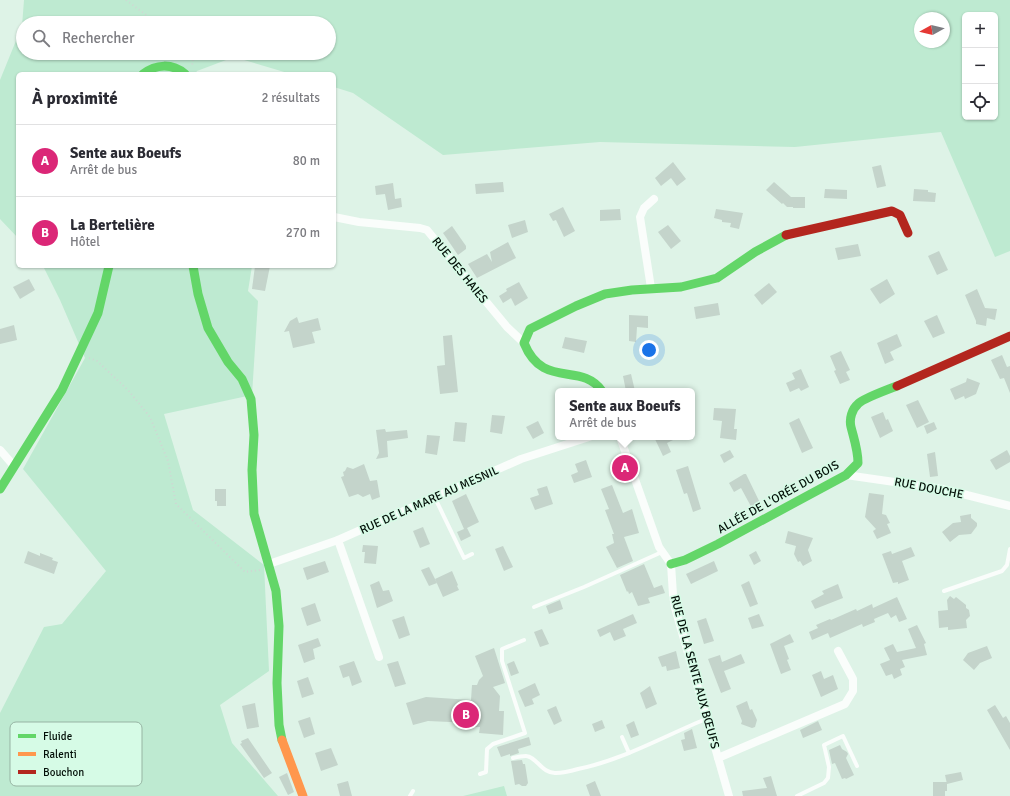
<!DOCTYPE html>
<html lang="fr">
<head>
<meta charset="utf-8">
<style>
	:root { --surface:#fff; --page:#f2f2f3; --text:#2b2b33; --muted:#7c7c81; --line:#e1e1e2; --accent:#db2777 }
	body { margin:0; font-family:Signika,sans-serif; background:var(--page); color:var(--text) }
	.controls { position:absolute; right:12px; top:12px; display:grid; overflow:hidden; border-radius:6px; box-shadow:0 1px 3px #0004 }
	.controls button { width:36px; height:36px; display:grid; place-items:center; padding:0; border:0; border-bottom:1px solid var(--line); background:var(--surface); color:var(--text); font:20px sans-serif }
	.compass { position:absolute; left:914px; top:12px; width:36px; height:36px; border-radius:50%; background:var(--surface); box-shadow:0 1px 3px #0004; rotate:262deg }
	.you { position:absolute; left:649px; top:350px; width:14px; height:14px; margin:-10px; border:3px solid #fff; border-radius:50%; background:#1a73e8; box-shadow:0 0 0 6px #1a73e833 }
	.badge { display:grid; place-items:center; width:26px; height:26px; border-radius:50%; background:var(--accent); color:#fff; font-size:13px; font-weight:700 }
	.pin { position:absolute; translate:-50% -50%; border:2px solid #fff; box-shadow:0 1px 4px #0006 }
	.popup { position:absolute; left:555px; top:388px; width:140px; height:52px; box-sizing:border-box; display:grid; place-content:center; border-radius:6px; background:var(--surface); filter:drop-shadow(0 1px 3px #0005); font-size:13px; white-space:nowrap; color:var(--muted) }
	.popup b { font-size:15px; color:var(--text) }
	.popup::after { content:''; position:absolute; left:50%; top:100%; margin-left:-8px; border:8px solid transparent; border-top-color:var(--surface) }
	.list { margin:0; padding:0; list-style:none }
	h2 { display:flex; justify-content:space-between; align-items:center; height:52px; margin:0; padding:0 16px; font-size:17px }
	h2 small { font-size:13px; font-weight:400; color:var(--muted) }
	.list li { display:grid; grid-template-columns:26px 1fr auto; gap:12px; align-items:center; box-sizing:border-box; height:72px; padding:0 16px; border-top:1px solid var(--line) }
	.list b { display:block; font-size:15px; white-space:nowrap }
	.list p { margin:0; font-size:13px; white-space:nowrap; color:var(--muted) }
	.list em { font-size:13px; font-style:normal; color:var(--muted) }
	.icon { flex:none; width:22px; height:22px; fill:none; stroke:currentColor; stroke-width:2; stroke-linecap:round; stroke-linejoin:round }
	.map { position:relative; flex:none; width:1010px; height:796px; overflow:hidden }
	.search { position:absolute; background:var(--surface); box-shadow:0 1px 3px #0004; left:16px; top:16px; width:320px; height:44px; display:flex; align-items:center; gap:10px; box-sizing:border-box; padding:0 14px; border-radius:22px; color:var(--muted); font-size:15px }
	.panel { position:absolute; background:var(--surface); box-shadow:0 1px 3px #0004; left:16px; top:72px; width:320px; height:196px; border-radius:6px }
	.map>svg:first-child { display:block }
	.green { fill:#beead1; fill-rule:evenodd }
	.building { fill:#c4d4cb }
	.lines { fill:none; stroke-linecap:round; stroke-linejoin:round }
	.path { stroke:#d0d6d3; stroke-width:2; stroke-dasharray:1 3; stroke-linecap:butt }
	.lane { stroke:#fafdfb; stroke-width:4 }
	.street { stroke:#fafdfb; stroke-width:8 }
	.fast { stroke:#63d668; stroke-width:9 }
	.slow { stroke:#ff974d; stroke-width:9 }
	.jam { stroke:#b3261e; stroke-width:9 }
	.labels { text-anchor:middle; stroke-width:3; stroke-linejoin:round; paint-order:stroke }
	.street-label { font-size:12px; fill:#030f08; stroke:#d6fbe6 }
	.key { fill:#d6fbe6; stroke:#97b4a3; stroke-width:1 }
	.key-label { font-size:11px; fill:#030f08 }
</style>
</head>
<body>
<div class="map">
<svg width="1010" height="796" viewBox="0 0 1010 796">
	<rect width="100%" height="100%" fill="#def3e7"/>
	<!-- green -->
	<g class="green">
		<path d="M24 0H1010V251L995 257 941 132 795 147 600 142 443 155 353 93 334 87V74H291L234 57 197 71 195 74H18V238L0 219V80L22 26ZM965 15H995V117H965ZM920 18H944V42H920ZM23 23H329V53H23Z"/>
		<path d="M43 266H252L248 291 258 301 252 395 164 414 193 510 264 565 269 671 220 705 232 743 278 796H0V713L44 627 62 624 106 571 23 469 85 358 60 300Z"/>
		<path d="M504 786 507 796H463Z"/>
	</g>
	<!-- building -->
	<g class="building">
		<path d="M673 162 686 179 677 186 671 178 661 186 655 178Z"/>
		<path d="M881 165 886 186 877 188 872 167Z"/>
		<path d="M503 182 504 192 476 194 475 184Z"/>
		<path d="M774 182 791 197H805V208H793V207H787L783 203 782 204 766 190Z"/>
		<path d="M393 183 395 199 401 198 402 207 388 210 385 194 376 195 375 186Z"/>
		<path d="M825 189 847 190V199L824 198Z"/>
		<path d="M914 189 928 190V192L936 193 935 202 913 201Z"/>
		<path d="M563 207 575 231 564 237 556 220 553 221 549 214Z"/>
		<path d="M620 209 621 220 600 221V210Z"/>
		<path d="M716 209 743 213 739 229 730 227 731 223 722 222V220L714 218Z"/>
		<path d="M525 220 528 232 512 238 508 225Z"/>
		<path d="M668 225 681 241 671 249 658 232Z"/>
		<path d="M452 226 466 246V249L458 255 443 233Z"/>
		<path d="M508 242 516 258 477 278 468 264 487 254 492 262 490 252Z"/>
		<path d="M858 244 861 256 838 260 835 248Z"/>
		<path d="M939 251 948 270 937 275 928 256Z"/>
		<path d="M255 266H270L265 291 252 289Z"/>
		<path d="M29 279 35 290 20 299 13 287Z"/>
		<path d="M887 279 895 294 880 304 870 289Z"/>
		<path d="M519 282 528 298 515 306 511 298 503 303 499 296 507 291 506 289Z"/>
		<path d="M769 283 777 292 762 305 754 295Z"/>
		<path d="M977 289 985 308 997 309 995 320 987 318 986 326 976 324V321L965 295Z"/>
		<path d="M718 303 720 315 696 319 694 307Z"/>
		<path d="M629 315 648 316V328L637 327 636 342 629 341Z"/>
		<path d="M937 315 945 333 933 338 924 321Z"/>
		<path d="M297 317 299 323 318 318 321 330 312 332 315 343 293 348 289 331 284 332 290 321Z"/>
		<path d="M14 325 17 340 0 344V329Z"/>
		<path d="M897 334 902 346 890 352 894 360 885 364 877 343Z"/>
		<path d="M452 335 458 392 440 394 437 366 445 365 443 336Z"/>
		<path d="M565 337 587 341 584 353 562 348Z"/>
		<path d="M841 351 850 370 846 372 850 380 840 384 834 371 836 370 830 356Z"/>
		<path d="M1002 355 1007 367 1010 366V393L1004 378 1000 379 991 360Z"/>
		<path d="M801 369 809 387 801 391 799 388 790 392 786 383 795 379 792 373Z"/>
		<path d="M631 374 635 391H626L623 376Z"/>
		<path d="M967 378 980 383 976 394 965 399 964 396 955 400 950 389 966 382Z"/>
		<path d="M918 400 929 422 917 428 906 405Z"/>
		<path d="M714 408 736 409 734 429H737L736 440 720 438 722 421 713 420Z"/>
		<path d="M883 412 886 420 888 419 893 431 880 438 871 417Z"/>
		<path d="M492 415 505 416 502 434 490 432Z"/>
		<path d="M799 418 813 448 802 453 789 423Z"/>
		<path d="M538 421 544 433 533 439 526 427Z"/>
		<path d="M455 422 467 423 465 442 453 441Z"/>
		<path d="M934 422 937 429 927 434 924 426Z"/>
		<path d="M385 429 386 432 407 430 408 438 387 441 388 457 376 459 379 453 376 430Z"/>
		<path d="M427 435 440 436 437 455 425 453Z"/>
		<path d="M654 437H679L667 443 671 452 663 456Z"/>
		<path d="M730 450 734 457 724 463 720 455Z"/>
		<path d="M1007 450 1010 456V462L996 470 990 460Z"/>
		<path d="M935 452 938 476 930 477 927 454Z"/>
		<path d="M586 460 592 477 574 483 571 475 578 472 575 464Z"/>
		<path d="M364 464 370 481 377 480 380 497 372 500 370 494 363 497 358 494 349 497 341 477 344 476 343 472 345 471 347 467 353 469Z"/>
		<path d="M688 466 701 509 693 512 687 493 684 494 676 470Z"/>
		<path d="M744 474H746L762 507 754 512 741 488 734 492 729 483Z"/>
		<path d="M612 485 623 513 632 509 639 533 624 537 633 561 617 568 606 547 614 543 612 534H614L605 510 609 509 601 489Z"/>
		<path d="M547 486 553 504 535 510 530 498 539 495 537 489Z"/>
		<path d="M215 489H226V506H217V501H215Z"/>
		<path d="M869 493 884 495 882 514 886 515 890 523 887 524 891 533 877 539 873 531 876 529 865 517Z"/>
		<path d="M466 494 479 522 467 528 471 536 461 541 457 532 464 529 452 501Z"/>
		<path d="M971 514V518L977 523V526L971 534 959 535 950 542 942 532 953 523 961 522 960 516Z"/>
		<path d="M423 527 430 544 420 548 413 531Z"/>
		<path d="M788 531 813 538 808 550 812 561 803 566 800 561 798 562 794 554 796 546 785 543Z"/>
		<path d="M363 545 378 546 376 564 364 563 365 552H362Z"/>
		<path d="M503 546 513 567 504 571 495 549Z"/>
		<path d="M911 547 915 556 902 561 909 580 898 584V582L893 583 882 554 891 551 892 554Z"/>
		<path d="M28 551 40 556V553L53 558 52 560 58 562 54 574 24 563Z"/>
		<path d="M756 551 761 561 754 565 749 555Z"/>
		<path d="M325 561 329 572 307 580 303 568Z"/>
		<path d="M714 561 718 571 691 584 686 574Z"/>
		<path d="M644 564 654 588 662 585 665 593 648 598 650 603 638 606 632 592 629 594 628 591 627 592 620 575Z"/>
		<path d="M429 567 437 583 429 586 421 570Z"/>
		<path d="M452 571 458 585 457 586 459 590 443 597 435 579Z"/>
		<path d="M379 581 383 591 389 590 393 601 377 608 370 585Z"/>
		<path d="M749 581 758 604 750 607 741 585Z"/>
		<path d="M838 584 843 598 815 609 811 601 824 594 822 591Z"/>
		<path d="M950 596 954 599 956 597 966 605V608L969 610 970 616 966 620 967 628 948 630V627L939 628 938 611 948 610 947 600Z"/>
		<path d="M897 597 907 619 899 622 896 615 891 618 888 613 874 619 875 622 863 627 862 624 830 638 828 633 812 640 809 632 818 628 816 625 830 619 831 620 856 609 857 611 872 604 873 608Z"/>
		<path d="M560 600 563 609 549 614 546 606Z"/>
		<path d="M315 603 321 621 307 626 301 608Z"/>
		<path d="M633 614 637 623 623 629 626 636 614 641 610 632 600 637 597 630Z"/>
		<path d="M759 614 764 626 752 629 748 618Z"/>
		<path d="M404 616 410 635 399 639 392 620Z"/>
		<path d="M706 618 714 641 704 644 697 621Z"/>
		<path d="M917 625 926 643 924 644 927 655 902 660 905 667 900 669 902 675 894 679 892 674 886 676 880 664 890 660 884 648 893 644 897 652 916 648 908 629Z"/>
		<path d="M542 629 549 644 540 647 534 632Z"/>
		<path d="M790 634 794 642 784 646 789 659 787 660 791 670 781 674 770 644Z"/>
		<path d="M318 638 321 646 313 649 315 659 304 663 298 645Z"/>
		<path d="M987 646 992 658 980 663 974 670 963 660 968 653Z"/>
		<path d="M494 648 505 683 493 687 500 696 499 711H504L503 735 479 733 480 727H470L471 723 428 721 413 725 406 703 426 697 471 700 472 685H477L479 680 483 676 475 656Z"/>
		<path d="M676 651 680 668 667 671 666 666 662 667 658 657Z"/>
		<path d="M741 654 745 663 724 671 731 689 721 693 708 659 720 655 722 662Z"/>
		<path d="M354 661 362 682 352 686 349 676 343 678 339 666Z"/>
		<path d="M398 661 406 684 395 687 387 664Z"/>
		<path d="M514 661 519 673 511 676 507 664Z"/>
		<path d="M821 671 824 679 833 675 838 689 821 697 812 675Z"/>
		<path d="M308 677 314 694 302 698 297 681Z"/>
		<path d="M535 683 540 695 532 699 534 704 525 707 518 691Z"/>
		<path d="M650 686 657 704 646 709 640 693Z"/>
		<path d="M747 701 750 710 752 709 757 720 755 727 752 728 741 724 742 721 736 706Z"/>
		<path d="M255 703 259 727 247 729 242 706Z"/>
		<path d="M995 705 1003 718 1006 716 1010 723V750L987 710Z"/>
		<path d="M556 706 562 721 554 725 547 710Z"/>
		<path d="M310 717 315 734 304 738 298 721Z"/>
		<path d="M602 720 605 728 595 732 592 724Z"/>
		<path d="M634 721 639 735 631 738 626 725Z"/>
		<path d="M818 721 822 730 803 738 800 730Z"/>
		<path d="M692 729 697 748 684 751 681 740 685 739 684 733Z"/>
		<path d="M529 737 531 745 518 749 519 753 510 756V754L501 757 497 747Z"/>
		<path d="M248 738 272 773 264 778 240 744 242 743 241 741Z"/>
		<path d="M840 745 842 749 847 752 848 754 846 758 854 775 846 779 845 778 842 779 835 763 832 764 829 750Z"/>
		<path d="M331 748 338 765 321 771 315 753Z"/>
		<path d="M522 760 523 764H525L528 783 526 786H522L519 784 515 785 511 761Z"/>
		<path d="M961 772 963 780 947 784 945 775Z"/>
		<path d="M287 773 294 792 288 795 279 777Z"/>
		<path d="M771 776 777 796H743L742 791 767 788 763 778Z"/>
		<path d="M348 781 352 796H340L337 784Z"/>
		<path d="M595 781 601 796H590L586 785Z"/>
		<path d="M933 782H947V791H945V796H933Z"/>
	</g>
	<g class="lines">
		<!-- path -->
		<g class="path">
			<path d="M126 0 157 23"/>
			<path d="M191 53 194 56 192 65"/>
			<path d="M89 358 97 361 128 390 150 417 168 461 176 504 245 572 260 570"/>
		</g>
		<!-- lane -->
		<g class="lane">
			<path d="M435 498 464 558 472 554"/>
			<path d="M944 591 1002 571 1007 565 1010 549"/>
			<path d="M534 607 584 587 662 552"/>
			<path d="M622 737 629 753"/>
			<path d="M513 758C517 757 522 756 526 756 536 756 542 774 556 773 563 773 571 771 578 769 623 760 664 736 706 719"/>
			<path d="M480 774 486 772 487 749 493 744 525 733 502 661V649L524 640"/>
			<path d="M410 796 413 791"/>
			<path d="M797 796 824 783 828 778 829 767 824 745 843 736 857 766"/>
		</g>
		<!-- street -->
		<g class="street">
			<path d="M334 217 359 222 420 228 427 230 507 327 524 343"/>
			<path d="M651 288 640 217 644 208 654 199"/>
			<path d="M620 437 659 547 671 564 673 595 675 608 729 796"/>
			<path d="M0 450 14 466"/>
			<path d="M846 475 943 489 1010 506"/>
			<path d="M338 540 379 657"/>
			<path d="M269 564 338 540 521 459 589 437"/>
			<path d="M718 758 845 704 853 691V679L838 651"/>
		</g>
		<!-- fast -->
		<g class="fast">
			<path d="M143 74C156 64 172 63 185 74"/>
			<path d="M193 266 198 294 208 328 228 362 242 379 251 399 254 435 252 470 254 514 276 591 279 626 277 683 279 725 282 740"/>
			<path d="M602 391C581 361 543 390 524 343L530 329 576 306 605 294 632 290 681 287 717 278 755 252 786 235"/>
			<path d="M0 489 62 390 98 313 109 266"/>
			<path d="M671 564 685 560 718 544 846 475 858 463C858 450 854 439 851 427 849 419 852 409 858 404 862 399 889 389 897 386"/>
		</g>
		<!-- slow -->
		<path class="slow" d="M282 740 303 796"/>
		<!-- jam -->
		<g class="jam">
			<path d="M786 235 892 211 900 215 908 233"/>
			<path d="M897 386 1010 336"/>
		</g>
	</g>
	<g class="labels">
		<!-- street labels -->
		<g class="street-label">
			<text transform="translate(460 270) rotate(51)" y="4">RUE DES HAIES</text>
			<text transform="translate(929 488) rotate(11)" y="4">RUE DOUCHE</text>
			<text transform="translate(778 497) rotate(-29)" y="4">ALLÉE DE L'ORÉE DU BOIS</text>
			<text transform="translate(429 500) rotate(-24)" y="4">RUE DE LA MARE AU MESNIL</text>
			<text transform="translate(695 672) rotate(75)" y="4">RUE DE LA SENTE AUX BŒUFS</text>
		</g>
	</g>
	<!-- legend -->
	<rect x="10" y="722" width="132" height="64" rx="6" class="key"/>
	<rect x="18" y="734" width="18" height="4" fill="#63d668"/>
	<rect x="18" y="752" width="18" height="4" fill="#ff974d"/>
	<rect x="18" y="770" width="18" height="4" fill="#b3261e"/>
	<g class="key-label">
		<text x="43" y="740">Fluide</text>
		<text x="43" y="758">Ralenti</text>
		<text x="43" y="776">Bouchon</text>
	</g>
</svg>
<div class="controls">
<button>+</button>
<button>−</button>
<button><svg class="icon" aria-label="locate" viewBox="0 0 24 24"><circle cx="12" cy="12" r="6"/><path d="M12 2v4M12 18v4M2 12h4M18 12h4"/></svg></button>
</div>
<svg class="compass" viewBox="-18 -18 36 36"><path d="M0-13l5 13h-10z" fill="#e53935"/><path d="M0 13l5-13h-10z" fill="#7c7c81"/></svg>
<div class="you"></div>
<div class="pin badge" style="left:625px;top:468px">A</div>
<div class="popup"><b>Sente aux Boeufs</b>Arrêt de bus</div>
<div class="pin badge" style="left:466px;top:715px">B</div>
<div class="search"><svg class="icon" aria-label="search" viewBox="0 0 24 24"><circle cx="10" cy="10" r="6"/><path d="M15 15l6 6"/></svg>Rechercher</div>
<section class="panel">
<h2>À proximité<small>2 résultats</small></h2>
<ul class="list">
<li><span class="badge">A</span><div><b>Sente aux Boeufs</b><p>Arrêt de bus</p></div><em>80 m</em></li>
<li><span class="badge">B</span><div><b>La Bertelière</b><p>Hôtel</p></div><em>270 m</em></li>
</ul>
</section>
</div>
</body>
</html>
